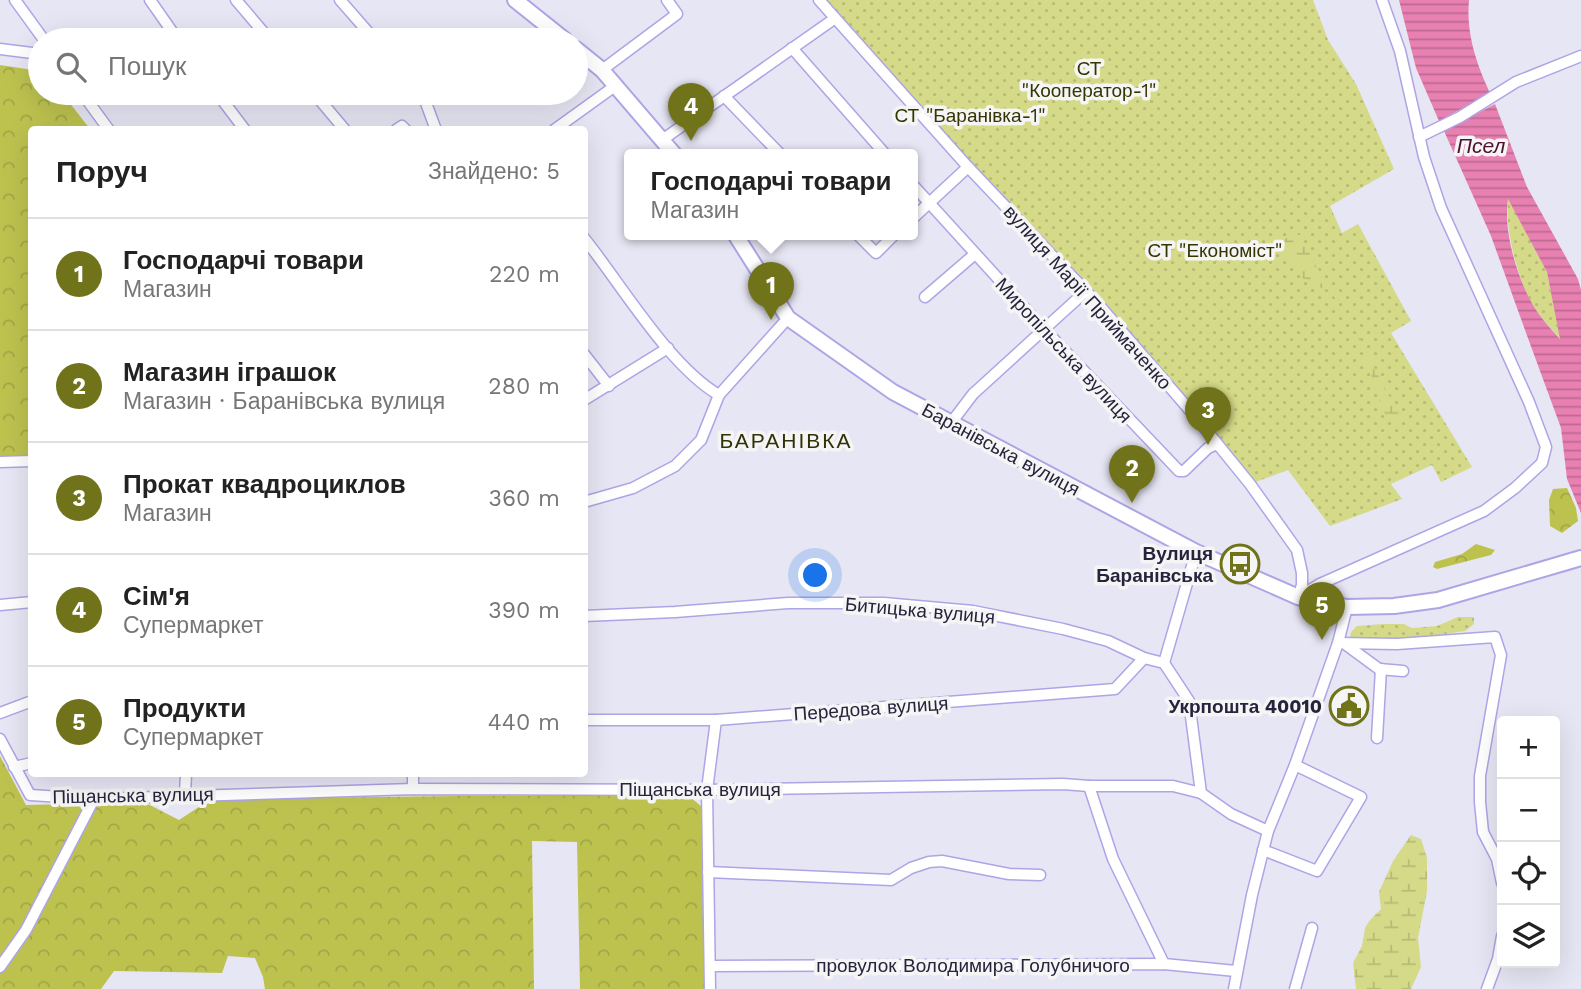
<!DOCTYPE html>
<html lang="uk">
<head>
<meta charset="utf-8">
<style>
	:root { --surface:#fff; --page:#f2f2f2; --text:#222; --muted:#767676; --line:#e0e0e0; --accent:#707319 }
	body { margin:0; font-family:"Work Sans",sans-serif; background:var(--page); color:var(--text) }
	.controls { position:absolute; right:21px; bottom:21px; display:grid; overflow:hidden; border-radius:7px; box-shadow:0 7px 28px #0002 }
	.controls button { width:63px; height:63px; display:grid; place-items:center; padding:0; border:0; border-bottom:2px solid var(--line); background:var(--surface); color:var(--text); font:35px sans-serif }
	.you { position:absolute; left:816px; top:576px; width:24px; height:24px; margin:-18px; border:5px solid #fff; border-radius:50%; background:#1a73e8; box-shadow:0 0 0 10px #1a73e833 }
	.badge { display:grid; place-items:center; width:46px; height:46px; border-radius:50%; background:var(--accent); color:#fff; font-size:23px; font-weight:700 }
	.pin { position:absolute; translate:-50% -58px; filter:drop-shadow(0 2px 4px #0008) }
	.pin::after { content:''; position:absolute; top:37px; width:24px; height:21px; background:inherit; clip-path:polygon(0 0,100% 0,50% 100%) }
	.popup { position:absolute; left:624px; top:149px; width:294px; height:91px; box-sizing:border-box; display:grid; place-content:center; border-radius:7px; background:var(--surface); filter:drop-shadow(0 2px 5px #0005); font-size:23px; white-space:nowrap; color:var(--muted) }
	.popup b { font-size:26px; color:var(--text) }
	.popup::after { content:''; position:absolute; left:50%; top:100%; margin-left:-14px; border:14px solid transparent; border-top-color:var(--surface) }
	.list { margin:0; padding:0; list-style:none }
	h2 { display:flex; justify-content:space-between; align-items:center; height:91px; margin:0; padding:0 28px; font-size:30px }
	h2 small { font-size:23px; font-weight:400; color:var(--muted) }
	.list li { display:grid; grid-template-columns:46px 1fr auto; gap:21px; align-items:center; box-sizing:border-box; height:112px; padding:0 28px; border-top:2px solid var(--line) }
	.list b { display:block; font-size:26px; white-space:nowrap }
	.list p { margin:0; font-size:23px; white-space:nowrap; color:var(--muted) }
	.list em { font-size:23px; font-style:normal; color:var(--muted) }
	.icon { flex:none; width:38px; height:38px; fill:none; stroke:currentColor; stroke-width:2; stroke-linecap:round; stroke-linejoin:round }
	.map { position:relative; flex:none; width:1581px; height:989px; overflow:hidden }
	.search { position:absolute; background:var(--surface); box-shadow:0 7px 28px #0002; left:28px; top:28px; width:560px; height:77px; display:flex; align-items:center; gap:18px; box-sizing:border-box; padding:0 24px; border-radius:38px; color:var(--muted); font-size:26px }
	.panel { position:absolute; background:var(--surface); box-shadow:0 7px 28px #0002; left:28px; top:126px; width:560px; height:651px; border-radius:7px }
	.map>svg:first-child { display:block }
	.grass { fill:url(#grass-dots) }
	.forest { fill:url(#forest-crowns) }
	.wetland { fill:url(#wetland-marsh) }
	.water { fill:url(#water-rules); fill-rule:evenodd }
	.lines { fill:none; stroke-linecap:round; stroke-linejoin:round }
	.street-casing { stroke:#aea4e6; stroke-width:13 }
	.secondary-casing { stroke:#aea4e6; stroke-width:18 }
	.street { stroke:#fff; stroke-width:10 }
	.secondary { stroke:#fff; stroke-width:14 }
	.labels { text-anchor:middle; stroke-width:7; stroke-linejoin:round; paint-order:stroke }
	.park-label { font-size:19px; fill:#343503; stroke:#f5f5f5 }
	.street-label { font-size:19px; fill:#28233d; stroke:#f5f5f5 }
	.poi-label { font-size:19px; font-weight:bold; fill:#28233d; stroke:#f5f5f5; text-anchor:end }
	.water-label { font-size:21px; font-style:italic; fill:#4f1032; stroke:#f5f5f5 }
	.neighbourhood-label { font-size:21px; letter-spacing:2px; fill:#303207; stroke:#f5f5f5 }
</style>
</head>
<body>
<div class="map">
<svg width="1581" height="989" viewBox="0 0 1581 989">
	<defs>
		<pattern id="grass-dots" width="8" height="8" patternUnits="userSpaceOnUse" patternTransform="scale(1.75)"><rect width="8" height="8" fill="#d5da88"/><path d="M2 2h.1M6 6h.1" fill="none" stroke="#b7bb76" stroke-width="1.8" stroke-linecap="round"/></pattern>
		<pattern id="forest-crowns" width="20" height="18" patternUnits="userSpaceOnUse" patternTransform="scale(1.75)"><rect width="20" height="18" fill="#bdc24f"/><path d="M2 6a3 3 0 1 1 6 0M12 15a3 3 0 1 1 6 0" fill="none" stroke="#a2a646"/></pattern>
		<pattern id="wetland-marsh" width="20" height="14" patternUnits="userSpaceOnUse" patternTransform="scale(1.75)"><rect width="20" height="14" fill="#d5da88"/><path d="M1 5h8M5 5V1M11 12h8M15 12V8" fill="none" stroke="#b7bb76"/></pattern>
		<pattern id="water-rules" width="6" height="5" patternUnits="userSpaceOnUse" patternTransform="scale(1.75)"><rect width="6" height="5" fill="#e881b1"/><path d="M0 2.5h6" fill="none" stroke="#bc6991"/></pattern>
	</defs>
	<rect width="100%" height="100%" fill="#e7e6f4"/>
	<!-- grass -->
	<g class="grass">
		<path d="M819 0H1313L1328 40 1356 84 1394 169 1330 206 1342 233 1358 224 1411 321 1391 333 1472 467 1441 482 1432 465 1391 484 1402 499 1330 526 1288 470 1250 484 1193 414Z"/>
		<path d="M1508 198 1547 272 1561 340C1552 329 1541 318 1533 305 1517 278 1505 230 1508 198Z"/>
		<path d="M1458 617H1474V624L1465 631 1439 635 1380 640 1350 639 1351 632 1357 626 1384 624H1404L1411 628 1437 626Z"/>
	</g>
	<!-- forest -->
	<g class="forest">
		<path d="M0 65 40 71V93H62L90 129 32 130 31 458 0 459Z"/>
		<path d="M1567 488 1576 508 1578 521 1562 533 1550 526 1549 500 1553 489Z"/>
		<path d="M1476 544 1495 550 1491 555 1437 569 1433 567 1435 562 1462 554Z"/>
		<path d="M0 756 26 805 144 802 179 820 211 799 460 796H689L702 807 705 989H580L577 842 532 841 534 989H265L263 977 255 958 228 956 222 973 114 971 101 989H0Z"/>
	</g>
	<!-- wetland -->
	<g class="wetland">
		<path d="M1294 233 1301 236 1316 266 1339 301 1327 291 1301 277 1281 246 1285 239Z"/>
		<path d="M1355 329C1371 358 1383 388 1401 416L1399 425 1386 418Z"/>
		<path d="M1411 835 1421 839 1427 858V891L1418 938 1421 967 1411 989H1356L1353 963 1362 946 1365 928 1370 920 1381 909 1379 892 1393 861Z"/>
	</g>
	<!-- water -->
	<g class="water">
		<path d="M1399 0H1469C1466 33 1476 63 1490 93L1439 121 1416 68Z"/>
		<path d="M1495 104 1527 187 1578 279 1581 290V513L1567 479 1561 428 1529 341 1491 236 1444 131ZM1508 199 1547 272 1560 339C1551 329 1540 317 1533 305 1517 278 1503 230 1508 199Z"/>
	</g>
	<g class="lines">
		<defs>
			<g id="street">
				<path d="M15 0 44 40"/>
				<path d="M150 0 178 40"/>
				<path d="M236 0 270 40"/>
				<path d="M340 0 375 40"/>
				<path d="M819 0 968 167 1099 305 1193 414 1250 484 1297 550 1302 573V585L1298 597"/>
				<path d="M792 48 885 154"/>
				<path d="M0 49 40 54"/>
				<path d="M602 70 677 14 667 0"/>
				<path d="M82 93 109 130"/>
				<path d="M217 93 245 130"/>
				<path d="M314 93 345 130"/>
				<path d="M418 93 426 103 436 130"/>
				<path d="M724 96 780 154"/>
				<path d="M396 130 402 126 406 130"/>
				<path d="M554 130 615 86"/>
				<path d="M1419 137 1460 117 1516 82 1581 56"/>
				<path d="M662 140 834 19"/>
				<path d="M913 185 1043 328 1179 471H1184L1208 448 1217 444"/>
				<path d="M913 218 968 167"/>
				<path d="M857 234 876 253 895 234"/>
				<path d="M584 238C621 284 669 366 719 395"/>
				<path d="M925 297 975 254"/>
				<path d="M584 354 609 386"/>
				<path d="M584 400 668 348"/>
				<path d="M951 423 973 394 1086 291"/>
				<path d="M0 462 32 461"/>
				<path d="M584 502 633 488 675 466 701 440 719 395 788 318"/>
				<path d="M1196 552 1164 663 1189 701 1201 793 1231 814 1268 831"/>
				<path d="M1298 597 1320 584"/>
				<path d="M1330 604 1324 597 1320 584 1484 511 1515 488 1542 463 1546 447 1529 402 1441 208 1424 157 1400 51 1382 0"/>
				<path d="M0 605 32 602"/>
				<path d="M584 616 675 612 788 603H884L973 611 1063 629 1108 641 1144 658 1164 663"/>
				<path d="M1338 643 1397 644 1495 637 1501 655 1480 776V802L1483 832 1497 859 1502 883"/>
				<path d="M1345 644 1379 669 1403 671"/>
				<path d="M0 713 32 701"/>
				<path d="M584 720H716L1115 689 1144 658"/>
				<path d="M1377 738 1381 669"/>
				<path d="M0 739 30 795 94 799 413 789 707 790 1063 784 1089 786H1173L1201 793"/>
				<path d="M14 767 32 763"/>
				<path d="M413 774V789"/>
				<path d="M1089 786 1113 859 1164 964"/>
				<path d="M185 794 186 774"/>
				<path d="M1263 850 1317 871 1361 797 1295 765"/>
				<path d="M708 872 891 880 911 868 929 862 942 861 1009 874 1040 875"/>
				<path d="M710 966 1164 964 1236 971"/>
				<path d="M0 967 26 930 94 799"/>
				<path d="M710 989 707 790 716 720"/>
				<path d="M1234 989 1252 895 1268 831 1295 765 1338 643 1347 607"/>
				<path d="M1295 989 1312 928"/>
				<path d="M1487 989 1498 959 1502 936"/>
			</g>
			<g id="secondary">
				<path d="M515 0 565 40"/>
				<path d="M576 49 602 70 674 154"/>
				<path d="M735 234 788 318 893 392 1196 552 1298 597 1319 603 1347 607 1394 606 1438 600 1581 558"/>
			</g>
		</defs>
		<!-- street casing -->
		<use href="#street" class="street-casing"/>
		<!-- secondary casing -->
		<use href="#secondary" class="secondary-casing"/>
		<!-- street -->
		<use href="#street" class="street"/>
		<!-- secondary -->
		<use href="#secondary" class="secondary"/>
	</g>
	<!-- icons -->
	<defs>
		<symbol id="bus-ring" viewBox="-11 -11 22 22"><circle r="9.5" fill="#f5f5f5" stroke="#707319" stroke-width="1.5"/><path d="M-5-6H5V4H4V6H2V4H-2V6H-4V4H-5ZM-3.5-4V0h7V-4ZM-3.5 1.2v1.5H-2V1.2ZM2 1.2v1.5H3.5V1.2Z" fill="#707319"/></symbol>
		<symbol id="civic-ring" viewBox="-11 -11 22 22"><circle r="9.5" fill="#f5f5f5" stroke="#707319" stroke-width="1.5"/><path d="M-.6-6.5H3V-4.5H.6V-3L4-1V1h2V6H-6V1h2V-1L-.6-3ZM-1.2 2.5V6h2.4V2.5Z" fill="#707319"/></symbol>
	</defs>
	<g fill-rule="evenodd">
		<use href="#bus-ring" x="1218" y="542" width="44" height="44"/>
		<use href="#civic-ring" x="1327" y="684" width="44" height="44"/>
	</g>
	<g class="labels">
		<!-- park labels -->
		<g class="park-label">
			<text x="1089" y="75">СТ<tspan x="1089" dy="22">"Кооператор-1"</tspan></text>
			<text x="970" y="122">СТ "Баранівка-1"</text>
			<text x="1215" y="257">СТ "Економіст"</text>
		</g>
		<!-- street labels -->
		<g class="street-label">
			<text transform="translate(1088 297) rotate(48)" y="7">вулиця Марії Приймаченко</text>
			<text transform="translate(1064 350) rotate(47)" y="7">Миропільська вулиця</text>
			<text transform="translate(1001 449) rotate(28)" y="7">Баранівська вулиця</text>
			<text transform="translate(920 610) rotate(5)" y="7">Битицька вулиця</text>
			<text transform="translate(871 708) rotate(-4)" y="7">Передова вулиця</text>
			<text x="700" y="796">Піщанська вулиця</text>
			<text transform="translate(133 795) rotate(-1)" y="7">Піщанська вулиця</text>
			<text x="973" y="972">провулок Володимира Голубничого</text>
		</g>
		<!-- poi labels -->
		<g class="poi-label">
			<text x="1213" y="560">Вулиця<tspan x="1213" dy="22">Баранівська</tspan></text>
			<text x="1322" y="713">Укрпошта 40010</text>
		</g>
		<!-- water labels -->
		<g class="water-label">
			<text x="1481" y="153">Псел</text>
		</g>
		<!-- neighbourhood labels -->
		<g class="neighbourhood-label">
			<text x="786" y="448">БАРАНІВКА</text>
		</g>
	</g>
</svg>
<div class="controls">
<button>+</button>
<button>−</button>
<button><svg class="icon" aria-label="locate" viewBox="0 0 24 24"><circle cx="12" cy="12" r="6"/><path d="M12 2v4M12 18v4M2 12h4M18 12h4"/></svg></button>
<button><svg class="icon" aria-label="layers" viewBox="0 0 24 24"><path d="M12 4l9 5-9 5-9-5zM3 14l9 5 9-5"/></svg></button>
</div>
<div class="you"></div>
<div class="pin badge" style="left:771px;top:320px">1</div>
<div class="popup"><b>Господарчі товари</b>Магазин</div>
<div class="pin badge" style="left:1132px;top:503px">2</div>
<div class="pin badge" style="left:1208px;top:445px">3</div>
<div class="pin badge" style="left:691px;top:141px">4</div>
<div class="pin badge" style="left:1322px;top:640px">5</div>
<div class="search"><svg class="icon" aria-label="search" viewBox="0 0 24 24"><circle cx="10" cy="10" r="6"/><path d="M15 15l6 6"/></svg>Пошук</div>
<section class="panel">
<h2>Поруч<small>Знайдено: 5</small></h2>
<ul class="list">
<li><span class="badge">1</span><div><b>Господарчі товари</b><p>Магазин</p></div><em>220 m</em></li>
<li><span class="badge">2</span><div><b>Магазин іграшок</b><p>Магазин · Баранівська вулиця</p></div><em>280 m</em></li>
<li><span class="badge">3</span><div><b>Прокат квадроциклов</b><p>Магазин</p></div><em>360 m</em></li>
<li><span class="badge">4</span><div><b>Сім'я</b><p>Супермаркет</p></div><em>390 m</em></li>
<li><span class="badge">5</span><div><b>Продукти</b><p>Супермаркет</p></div><em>440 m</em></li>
</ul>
</section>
</div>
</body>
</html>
